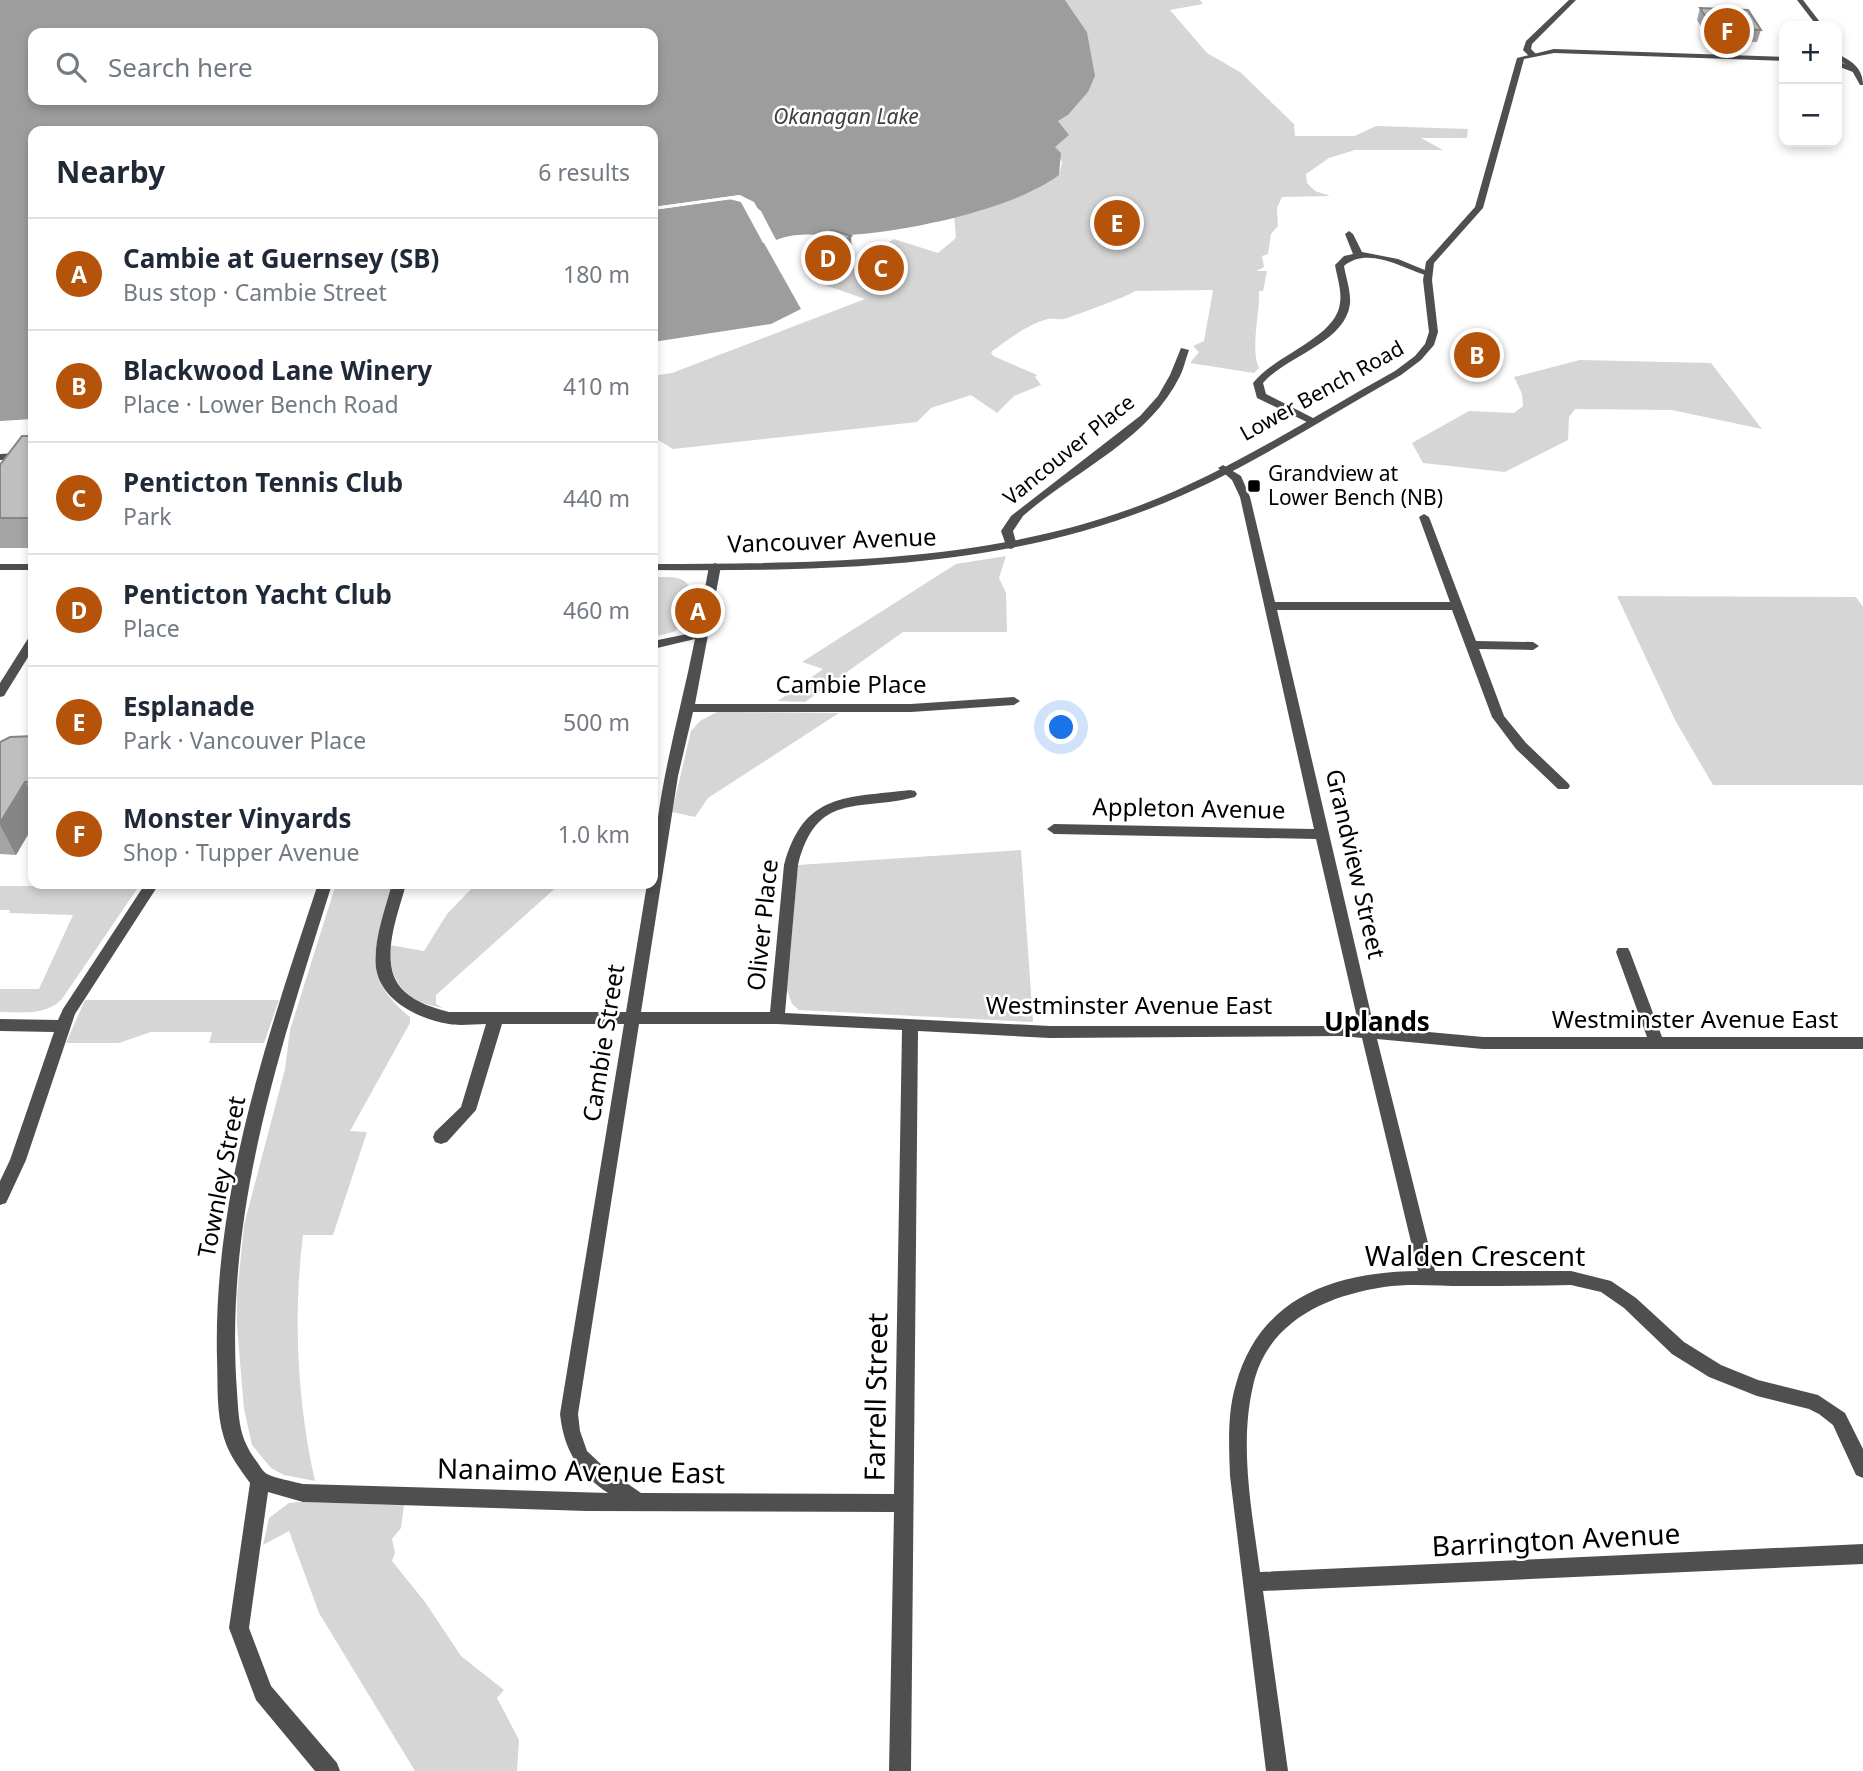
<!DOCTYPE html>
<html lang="en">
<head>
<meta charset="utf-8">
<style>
	:root { --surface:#fff; --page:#f6f6f7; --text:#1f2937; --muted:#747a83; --line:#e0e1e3; --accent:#b45309 }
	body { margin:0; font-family:"Noto Sans",sans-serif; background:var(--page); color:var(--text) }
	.controls { position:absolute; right:21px; top:21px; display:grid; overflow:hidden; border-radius:14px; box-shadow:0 4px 10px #0003 }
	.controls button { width:63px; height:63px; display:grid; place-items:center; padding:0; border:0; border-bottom:2px solid var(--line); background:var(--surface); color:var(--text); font:35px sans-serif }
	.you { position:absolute; left:1062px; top:728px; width:24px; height:24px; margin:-18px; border:5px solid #fff; border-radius:50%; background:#1a73e8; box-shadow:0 0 0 10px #1a73e833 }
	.badge { display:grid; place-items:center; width:46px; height:46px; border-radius:50%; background:var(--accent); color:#fff; font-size:23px; font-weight:700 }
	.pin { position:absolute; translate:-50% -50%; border:4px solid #fff; box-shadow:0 2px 7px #0006 }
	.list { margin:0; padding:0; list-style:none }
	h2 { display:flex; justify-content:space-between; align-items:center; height:91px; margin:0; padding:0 28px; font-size:30px }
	h2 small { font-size:23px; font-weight:400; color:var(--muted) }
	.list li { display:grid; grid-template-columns:46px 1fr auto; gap:21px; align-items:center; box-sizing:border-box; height:112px; padding:0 28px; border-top:2px solid var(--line) }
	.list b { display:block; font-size:26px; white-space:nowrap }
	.list p { margin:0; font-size:23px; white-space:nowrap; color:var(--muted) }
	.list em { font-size:23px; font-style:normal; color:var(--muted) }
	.icon { flex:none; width:38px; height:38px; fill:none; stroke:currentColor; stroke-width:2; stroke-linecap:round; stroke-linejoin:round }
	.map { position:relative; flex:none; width:1863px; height:1771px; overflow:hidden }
	.search { position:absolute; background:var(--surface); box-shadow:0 4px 10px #0003; left:28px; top:28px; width:630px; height:77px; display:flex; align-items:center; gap:18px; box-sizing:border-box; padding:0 24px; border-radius:14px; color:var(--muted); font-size:26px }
	.panel { position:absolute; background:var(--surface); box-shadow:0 4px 10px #0003; left:28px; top:126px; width:630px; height:763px; border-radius:14px }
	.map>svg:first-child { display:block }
	.green { fill:#d6d6d6 }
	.water { fill:#9d9d9d; fill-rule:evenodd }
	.pier { fill:#fff }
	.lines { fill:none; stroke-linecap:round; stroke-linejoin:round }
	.minor { fill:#4f4f4f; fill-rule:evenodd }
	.tertiary { fill:#4f4f4f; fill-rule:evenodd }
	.wall { fill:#a4a4a4 }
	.shaded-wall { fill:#868686 }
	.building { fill:#bfbfbf; stroke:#868686; stroke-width:2 }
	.poi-dot { fill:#000; stroke:#fff; stroke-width:2.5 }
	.labels { text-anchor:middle; stroke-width:5; stroke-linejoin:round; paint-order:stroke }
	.far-water-label { font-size:21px; font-style:italic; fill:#3e3e3e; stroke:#fff }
	.far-street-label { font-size:21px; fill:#000; stroke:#fff }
	.far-poi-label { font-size:21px; fill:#000; stroke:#fff; text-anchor:start }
	.street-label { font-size:24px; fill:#000; stroke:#fff }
	.neighbourhood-label { font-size:26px; font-weight:bold; fill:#000; stroke:#fff }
	.near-street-label { font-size:28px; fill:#000; stroke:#fff }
</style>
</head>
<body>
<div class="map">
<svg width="1863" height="1771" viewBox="0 0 1863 1771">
	<rect width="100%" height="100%" fill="#fff"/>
	<!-- green -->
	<g class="green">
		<path d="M1065 0H1200L1203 4 1170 10 1207 53 1240 72 1294 124 1295 136H1355L1376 126 1468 129 1467 138H1421L1443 150H1355L1329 158 1306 174 1307 183 1315 191 1330 196 1282 197 1277 208 1278 226 1271 234 1268 254 1262 256 1264 267 1256 271H1267L1263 291H1259C1260 314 1250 350 1259 368L1254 373 1190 363 1199 352 1193 346 1204 341 1213 290 1135 291C1131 295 1074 316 1064 319 1059 320 1053 318 1048 319 1028 324 1007 340 991 352L993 356 1037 375 1035 377 1041 385 1014 396 997 413 971 395 931 408 917 422 673 449 653 437V376L672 373 865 299 822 284 894 239 938 253 956 238 954 216 1035 190 1059 175 1062 162 1054 147 1061 128 1058 121 1068 115 1088 92 1092 63 1087 32Z"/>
		<path d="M1580 360 1711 363 1762 429 1672 410 1575 409 1569 417 1568 440 1505 472 1423 463 1412 443 1469 411 1514 413 1523 406 1522 394 1514 377Z"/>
		<path d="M1006 556 999 578 1006 593 1007 632H903L805 702 778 701 823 669 802 662 956 564Z"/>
		<path d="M653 577C672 577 693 574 690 599 689 607 689 615 686 623L673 632 653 637Z"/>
		<path d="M1617 596 1856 597 1863 607V785H1713L1675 720Z"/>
		<path d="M717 712H727L839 713 708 798 695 817 672 812 691 731 700 721Z"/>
		<path d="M1021 850 1033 1022 799 1010 792 1004 787 990 798 865Z"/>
		<path d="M336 884H393C379 943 355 973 410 1017V1023L350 1131 367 1132 333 1235H303C293 1316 297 1401 315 1481L284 1475 271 1468 252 1445 244 1409 237 1326V1295L244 1225 285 1069 290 1030Z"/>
		<path d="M476 884H560L436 995V1004L443 1008C406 1002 388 982 390 945L424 951 447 914Z"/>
		<path d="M0 886H139L62 999C46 1016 21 1012 0 1012V989H39L73 915 9 913 10 910H0Z"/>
		<path d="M85 1000H279L264 1043H209L212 1032H151L119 1043H66Z"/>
		<path d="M297 1502 404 1505 401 1528 392 1539 395 1553 392 1561 425 1602 461 1656 504 1690 497 1698 519 1740 517 1771H415L319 1613 289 1531 263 1545 269 1518 289 1503Z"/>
	</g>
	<!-- water -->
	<g class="water">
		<path d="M0 0H1065L1087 32 1095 76 1088 92 1068 115 1058 121 1069 135 1055 147 1061 153 1059 175C1012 210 908 231 850 235 824 237 802 230 776 240L761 211 740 195 653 207V131H33V419L0 421ZM33 33H653V100H33Z"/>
		<path d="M729 199 741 202 801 309 771 324 653 342V210Z"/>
	</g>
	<!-- pier -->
	<path class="pier" d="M740 195 754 202 776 240 773 241 758 213 744 199 767 242 763 243 741 202 733 199 653 210V207Z"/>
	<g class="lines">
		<!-- minor -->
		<g class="minor">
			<path d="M1569 0H1576L1532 44 1531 49 1536 54 1529 56 1523 50 1526 41Z"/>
			<path d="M1837 54C1851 60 1863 68 1863 85H1860L1850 67 1837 59Z"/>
			<path d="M1349 231 1353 234 1362 252 1398 259 1432 273 1428 276C1402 268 1368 246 1344 266 1346 278 1351 291 1350 304 1345 343 1286 356 1263 383L1266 394 1315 419 1316 421 1311 424 1257 398 1253 383C1276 354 1336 338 1340 303 1342 291 1337 277 1335 265L1344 256 1353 254 1345 234Z"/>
			<path d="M1181 348 1189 350C1186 358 1184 368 1180 376 1149 440 1074 471 1023 516L1013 531 1017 546 1011 549 1007 548 1001 531 1011 516 1140 416 1158 396 1170 375Z"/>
			<path d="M33 452V458L0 460V454Z"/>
			<path d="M1223 465 1241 476 1250 497 1275 602H1450L1419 517 1424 514 1429 517 1476 641 1533 642 1539 646 1533 650 1479 649 1504 716 1526 743 1568 783 1570 786 1568 789H1558L1516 749 1492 717 1452 610H1277L1374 1027 1483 1037H1647L1616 952 1618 948H1628L1630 952 1662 1037H1863V1049H1483L1377 1039 1435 1271H1571L1611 1281 1636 1298 1684 1342 1721 1365 1758 1380 1818 1395 1845 1413 1863 1449V1478L1856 1475 1833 1425 1819 1414 1809 1409 1757 1396 1709 1377 1672 1354 1624 1308 1601 1292 1571 1285C1535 1286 1500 1286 1464 1286 1438 1286 1410 1283 1384 1287 1325 1296 1267 1322 1253 1386 1239 1446 1252 1512 1260 1572L1863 1544V1564L1263 1591 1288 1771H1266L1230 1476C1229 1446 1227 1413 1236 1384 1260 1297 1335 1272 1418 1271L1362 1038 1343 1036 1050 1038 918 1031 911 1771H889L894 1512 587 1511 303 1502 268 1492 249 1628 271 1686 337 1763 340 1771H315L256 1700 229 1628 250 1483C240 1469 229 1455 224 1438 216 1413 218 1384 217 1358 213 1195 267 1037 318 884H332C279 1053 224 1213 237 1392 239 1421 239 1438 257 1462 260 1466 263 1472 267 1474 277 1479 292 1481 303 1484L608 1493C578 1473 564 1450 560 1414L624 1024H502L476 1110 447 1142 441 1144 435 1142 433 1137 435 1132 461 1107 486 1024C474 1024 460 1026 449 1024 419 1019 381 1001 376 968 373 941 385 910 392 884H406C398 915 376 967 405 992 417 1003 434 1008 449 1012H626L647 884H653C653 801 679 720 695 639L653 649V641L697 632 709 566 715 563 721 566 695 704H911L1014 697 1020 701 1014 705 911 712H693L678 776 641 1012H770L784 865C804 792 846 798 910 790L915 791 917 794 915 797C857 812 817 791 798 865L785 1013 1050 1026H1359L1316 839 1054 834 1047 829 1054 824 1314 829 1240 497 1232 480 1218 468ZM639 1024H777L902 1030 894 1494 641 1493 605 1468 587 1451 580 1431 578 1414Z"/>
			<path d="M33 636V649L4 696 0 697V683L29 637Z"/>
			<path d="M145 884H159L75 1014 26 1160 6 1203 0 1205V1181L10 1160 54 1032 0 1031V1019L58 1020 63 1009Z"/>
		</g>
		<!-- tertiary -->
		<g class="tertiary">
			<path d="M1797 0H1803L1823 26H1817Z"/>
			<path d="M1837 48 1841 53 1837 55Z"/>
			<path d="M1554 49 1784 57V61L1554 53 1524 59 1483 208 1434 263 1432 280 1438 332 1434 345 1421 360 1401 375C1319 421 1238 475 1149 509 992 570 819 571 653 570V564C817 563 985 564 1141 505 1230 471 1312 417 1395 371L1415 356 1425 344 1429 332 1423 280 1426 262 1475 207 1517 58Z"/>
			<path d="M1837 61 1856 68 1857 70 1853 72 1837 66Z"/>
			<rect x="0" y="564" width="33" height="6"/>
		</g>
	</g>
	<!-- wall -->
	<g class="wall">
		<path d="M1700 8 1761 30 1757 42 1709 40 1697 20Z"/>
		<path d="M807 245 852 255 835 265 825 268 808 263Z"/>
		<path d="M1468 339 1496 355 1494 365H1474L1466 348Z"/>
		<path d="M33 436V548H0V465Z"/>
		<path d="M33 736V826L16 855 0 854V742Z"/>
	</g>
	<!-- shaded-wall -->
	<g class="shaded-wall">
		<path d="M851 236 852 255 835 265 825 268 824 250Z"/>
		<path d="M25 782 33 797V826L16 855 0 825V823Z"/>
	</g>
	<!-- building -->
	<g class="building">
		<path d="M1700 8 1748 10 1761 30 1713 28Z"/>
		<path d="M832 230 851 236 834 247 824 250 807 245Z"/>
		<path d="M1468 339H1489L1496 355H1476Z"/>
		<path d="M22 436H33V518H0V465Z"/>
		<path d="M33 736V782H25L0 823V742L10 737Z"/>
	</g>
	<!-- markers -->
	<rect class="poi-dot" x="1247" y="479" width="14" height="14" rx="3.5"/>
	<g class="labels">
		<!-- far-water labels -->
		<g class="far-water-label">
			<text x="846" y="124">Okanagan Lake</text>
		</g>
		<!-- far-street labels -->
		<g class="far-street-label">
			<text transform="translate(1322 391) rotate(-29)" y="7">Lower Bench Road</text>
			<text transform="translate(1069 450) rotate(-39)" y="7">Vancouver Place</text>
		</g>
		<!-- far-poi labels -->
		<g class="far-poi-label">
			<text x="1268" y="481">Grandview at<tspan x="1268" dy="24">Lower Bench (NB)</tspan></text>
		</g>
		<!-- street labels -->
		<g class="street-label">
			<text transform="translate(832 541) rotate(-2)" y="8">Vancouver Avenue</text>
			<text x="851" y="693">Cambie Place</text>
			<text transform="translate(1189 809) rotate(1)" y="8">Appleton Avenue</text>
			<text transform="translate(1355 864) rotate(77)" y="8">Grandview Street</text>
			<text transform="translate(763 925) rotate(-84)" y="8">Oliver Place</text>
			<text x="1129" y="1014">Westminster Avenue East</text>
			<text x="1695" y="1028">Westminster Avenue East</text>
			<text transform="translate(604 1043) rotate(-81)" y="8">Cambie Street</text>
			<text transform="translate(222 1177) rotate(-79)" y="8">Townley Street</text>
		</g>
		<!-- neighbourhood labels -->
		<g class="neighbourhood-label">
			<text x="1377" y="1031">Uplands</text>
		</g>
		<!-- near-street labels -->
		<g class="near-street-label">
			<text x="1475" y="1266">Walden Crescent</text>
			<text transform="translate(876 1397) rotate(-89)" y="10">Farrell Street</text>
			<text transform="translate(581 1471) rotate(1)" y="10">Nanaimo Avenue East</text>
			<text transform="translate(1556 1540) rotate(-3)" y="10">Barrington Avenue</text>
		</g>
	</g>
</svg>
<div class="controls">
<button>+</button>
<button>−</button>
</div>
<div class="you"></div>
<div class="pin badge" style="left:698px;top:611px">A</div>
<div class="pin badge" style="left:1477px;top:355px">B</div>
<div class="pin badge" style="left:881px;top:268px">C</div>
<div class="pin badge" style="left:828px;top:258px">D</div>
<div class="pin badge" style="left:1117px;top:223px">E</div>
<div class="pin badge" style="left:1727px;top:31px">F</div>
<div class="search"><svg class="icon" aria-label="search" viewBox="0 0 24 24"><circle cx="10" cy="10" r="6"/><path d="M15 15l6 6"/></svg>Search here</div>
<section class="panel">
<h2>Nearby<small>6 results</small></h2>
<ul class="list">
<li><span class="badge">A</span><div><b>Cambie at Guernsey (SB)</b><p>Bus stop · Cambie Street</p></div><em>180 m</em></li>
<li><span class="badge">B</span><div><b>Blackwood Lane Winery</b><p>Place · Lower Bench Road</p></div><em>410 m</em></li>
<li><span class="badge">C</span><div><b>Penticton Tennis Club</b><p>Park</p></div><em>440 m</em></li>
<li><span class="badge">D</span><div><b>Penticton Yacht Club</b><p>Place</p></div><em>460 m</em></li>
<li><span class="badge">E</span><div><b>Esplanade</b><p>Park · Vancouver Place</p></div><em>500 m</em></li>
<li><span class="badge">F</span><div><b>Monster Vinyards</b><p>Shop · Tupper Avenue</p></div><em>1.0 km</em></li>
</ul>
</section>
</div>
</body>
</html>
